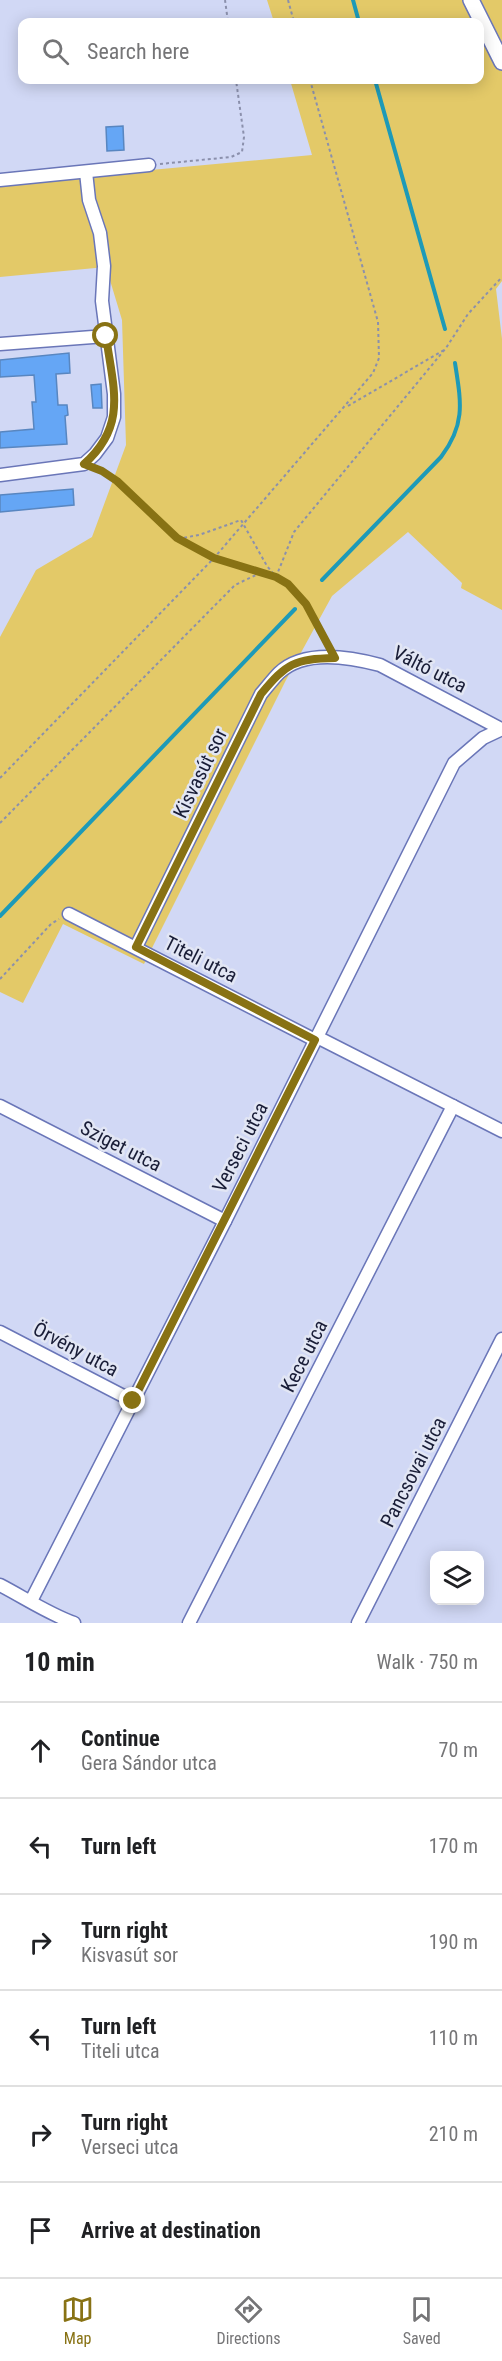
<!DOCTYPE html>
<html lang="en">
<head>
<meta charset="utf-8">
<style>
	:root { --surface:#fff; --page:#f6f6f6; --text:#202124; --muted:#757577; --line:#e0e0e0; --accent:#887214 }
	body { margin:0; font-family:"Roboto Condensed",sans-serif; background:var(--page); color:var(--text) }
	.controls { position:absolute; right:18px; bottom:18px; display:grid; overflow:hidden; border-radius:12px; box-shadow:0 3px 15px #0003 }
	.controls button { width:54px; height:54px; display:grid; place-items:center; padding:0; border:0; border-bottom:2px solid var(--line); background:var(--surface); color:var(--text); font:30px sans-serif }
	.stop { position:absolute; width:18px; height:18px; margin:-14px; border:4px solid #887214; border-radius:50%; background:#fff }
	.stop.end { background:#887214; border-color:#fff; box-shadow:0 2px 6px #0008 }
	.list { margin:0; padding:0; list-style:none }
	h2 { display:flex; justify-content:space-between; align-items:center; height:78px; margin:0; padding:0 24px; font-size:26px }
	h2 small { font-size:20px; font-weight:400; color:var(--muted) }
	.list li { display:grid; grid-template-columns:39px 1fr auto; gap:18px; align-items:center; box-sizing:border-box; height:96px; padding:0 24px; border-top:2px solid var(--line) }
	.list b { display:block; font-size:22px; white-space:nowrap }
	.list p { margin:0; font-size:20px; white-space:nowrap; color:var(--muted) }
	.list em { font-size:20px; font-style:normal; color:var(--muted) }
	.icon { flex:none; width:33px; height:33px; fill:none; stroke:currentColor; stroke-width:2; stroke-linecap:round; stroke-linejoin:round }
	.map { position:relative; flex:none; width:502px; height:1623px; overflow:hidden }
	.search { position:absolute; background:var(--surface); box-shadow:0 3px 15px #0003; left:18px; right:18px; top:18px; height:66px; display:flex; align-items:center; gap:15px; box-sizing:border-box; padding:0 21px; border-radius:12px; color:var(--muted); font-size:22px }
	.sheet { height:654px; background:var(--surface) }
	nav { display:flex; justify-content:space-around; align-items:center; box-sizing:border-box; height:84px; border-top:2px solid var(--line); background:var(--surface); font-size:16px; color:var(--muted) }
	nav a { display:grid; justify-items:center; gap:3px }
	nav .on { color:var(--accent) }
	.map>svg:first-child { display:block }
	.green { fill:#e3c968 }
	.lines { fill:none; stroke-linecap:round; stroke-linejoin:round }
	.stream { stroke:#1d9ab8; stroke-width:4 }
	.building { fill:#65a6f5; stroke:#5886c0; stroke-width:1.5 }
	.minor-casing { stroke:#6a76b8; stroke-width:15 }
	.tertiary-casing { stroke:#6a76b8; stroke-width:18 }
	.path { stroke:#8b90ac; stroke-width:2; stroke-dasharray:3 3; stroke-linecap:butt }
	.minor { stroke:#fff; stroke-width:12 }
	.tertiary { stroke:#fff; stroke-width:15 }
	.route { stroke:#887214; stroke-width:8 }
	.labels { text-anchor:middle; stroke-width:5; stroke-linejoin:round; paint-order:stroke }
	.street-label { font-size:20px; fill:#191d37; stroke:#e2e6f4 }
</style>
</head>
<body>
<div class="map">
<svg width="502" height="1623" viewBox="0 0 502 1623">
	<rect width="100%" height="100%" fill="#d1d8f5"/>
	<!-- green -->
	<path class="green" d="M267 0H502V281L496 289 502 339V610L461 588 462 583 408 532 332 596 286 680 144 964 63 924 23 1003 0 992V637L36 570 92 537 126 445 122 320 106 267 0 277V184L312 155 290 80H480V22H274Z"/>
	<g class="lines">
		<!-- stream -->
		<g class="stream">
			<path d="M353 0 359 22"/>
			<path d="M375 80 445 329"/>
			<path d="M322 580 441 457C466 424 461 402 455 363"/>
			<path d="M0 916 295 609"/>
		</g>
	</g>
	<!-- building -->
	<g class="building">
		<path d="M123 126 124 150 107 151 106 127Z"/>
		<path d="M69 353 70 373 56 374 58 405H67L68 415 65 416 67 444 0 448V432L34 429 32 402H36L34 375 0 377V360Z"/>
		<path d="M101 384 102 408H93L91 385Z"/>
		<path d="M73 489 74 505 0 512V495Z"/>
	</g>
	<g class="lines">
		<defs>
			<g id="minor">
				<path d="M0 180 149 165"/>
				<path d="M0 344 106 336"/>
				<path d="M0 475 84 464 95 454 107 438 114 417V394L102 301 104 266 100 233 89 200 86 172"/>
				<path d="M69 914 315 1040"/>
				<path d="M136 947 261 694C267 687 273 679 279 673 304 649 350 657 380 665L501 729"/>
				<path d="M317 1037 502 1131"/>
				<path d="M0 1106 225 1221"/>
				<path d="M0 1332 133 1401"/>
				<path d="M0 1585C25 1598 47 1613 74 1623"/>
				<path d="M31 1601 225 1221 454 763 483 738 502 729"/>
				<path d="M189 1623 453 1106"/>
				<path d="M358 1623 502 1339"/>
			</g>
			<path id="tertiary" d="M471 0 502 62"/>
		</defs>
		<!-- minor casing -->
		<use href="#minor" class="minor-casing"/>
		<!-- tertiary casing -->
		<use href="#tertiary" class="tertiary-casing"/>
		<!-- path -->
		<g class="path">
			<path d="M225 0 228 22"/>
			<path d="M288 0 294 22"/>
			<path d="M160 164 231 157 242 152 244 137 236 80"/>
			<path d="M348 406 444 350"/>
			<path d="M97 469 117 481 177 539 199 535 241 520 267 566 276 577"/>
			<path d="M177 539 214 558 260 573"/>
			<path d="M276 577 294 532 446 348 468 314 502 277"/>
			<path d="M0 778 214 558 373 373 379 358 378 322 310 80"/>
			<path d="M0 823 235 585 260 573C301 583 308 612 327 645"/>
			<path d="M0 979 51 924 59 919"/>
		</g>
		<!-- minor -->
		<use href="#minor" class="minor"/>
		<!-- tertiary -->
		<use href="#tertiary" class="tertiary"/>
	</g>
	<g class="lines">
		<!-- route -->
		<path class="route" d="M106 336C113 388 128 425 84 464L102 471 117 481 177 538 214 558 276 577 288 584 306 604 335 658C294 659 287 663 261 694L136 947 315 1040 133 1401"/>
	</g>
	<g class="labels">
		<!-- street labels -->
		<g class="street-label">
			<text transform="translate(430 669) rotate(27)" y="7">Váltó utca</text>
			<text transform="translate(200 773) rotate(-64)" y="7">Kisvasút sor</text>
			<text transform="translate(201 959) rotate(27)" y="7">Titeli utca</text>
			<text transform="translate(121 1146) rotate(27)" y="7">Sziget utca</text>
			<text transform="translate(240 1147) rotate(-63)" y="7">Verseci utca</text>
			<text transform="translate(76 1349) rotate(28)" y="7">Örvény utca</text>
			<text transform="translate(304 1356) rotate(-63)" y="7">Kece utca</text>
			<text transform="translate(413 1472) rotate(-63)" y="7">Pancsovai utca</text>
		</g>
	</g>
</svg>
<div class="controls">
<button><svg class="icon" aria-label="layers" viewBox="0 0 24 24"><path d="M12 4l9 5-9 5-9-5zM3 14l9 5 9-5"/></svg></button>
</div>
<div class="stop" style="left:106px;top:336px"></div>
<div class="stop end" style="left:133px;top:1401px"></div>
<div class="search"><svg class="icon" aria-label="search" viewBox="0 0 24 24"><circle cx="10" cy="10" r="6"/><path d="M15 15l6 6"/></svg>Search here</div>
</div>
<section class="sheet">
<h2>10 min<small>Walk · 750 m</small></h2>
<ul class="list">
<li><svg class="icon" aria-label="ahead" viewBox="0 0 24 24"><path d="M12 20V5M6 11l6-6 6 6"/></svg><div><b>Continue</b><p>Gera Sándor utca</p></div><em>70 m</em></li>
<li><svg class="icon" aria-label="left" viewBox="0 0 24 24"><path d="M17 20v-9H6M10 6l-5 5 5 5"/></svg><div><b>Turn left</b></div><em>170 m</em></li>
<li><svg class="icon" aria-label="right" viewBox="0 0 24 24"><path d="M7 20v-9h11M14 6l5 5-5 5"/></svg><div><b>Turn right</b><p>Kisvasút sor</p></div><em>190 m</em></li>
<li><svg class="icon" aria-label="left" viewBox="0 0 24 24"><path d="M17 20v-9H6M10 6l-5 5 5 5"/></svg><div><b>Turn left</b><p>Titeli utca</p></div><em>110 m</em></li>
<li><svg class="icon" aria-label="right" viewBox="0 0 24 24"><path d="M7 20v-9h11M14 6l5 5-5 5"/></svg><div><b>Turn right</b><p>Verseci utca</p></div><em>210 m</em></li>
<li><svg class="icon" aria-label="arrive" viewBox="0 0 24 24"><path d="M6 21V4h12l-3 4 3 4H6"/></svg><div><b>Arrive at destination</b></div></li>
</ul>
</section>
<nav>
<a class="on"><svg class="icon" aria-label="map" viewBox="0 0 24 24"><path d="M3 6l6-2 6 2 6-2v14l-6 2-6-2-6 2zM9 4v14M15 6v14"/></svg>Map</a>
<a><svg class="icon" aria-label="directions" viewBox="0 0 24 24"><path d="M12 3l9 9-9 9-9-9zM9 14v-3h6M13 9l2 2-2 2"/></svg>Directions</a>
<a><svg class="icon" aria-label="saved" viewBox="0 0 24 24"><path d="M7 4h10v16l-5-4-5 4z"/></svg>Saved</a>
</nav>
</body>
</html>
